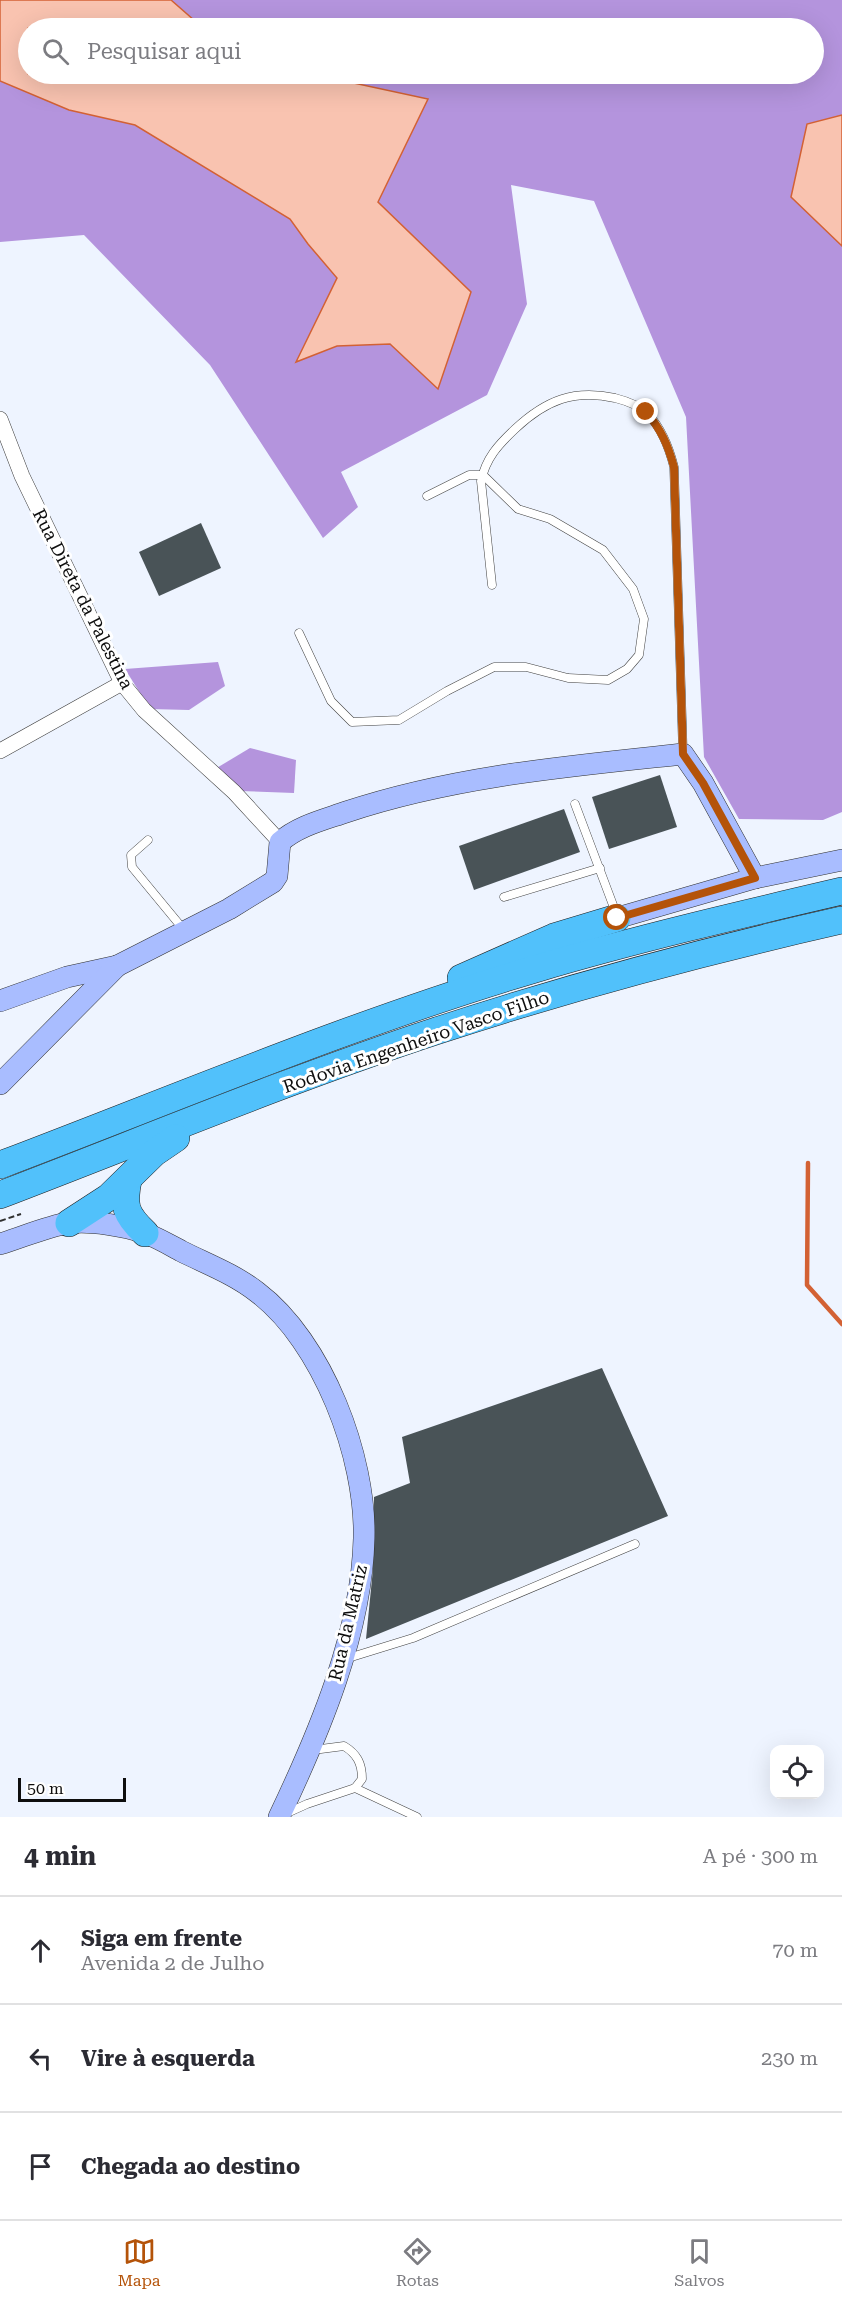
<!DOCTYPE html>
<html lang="pt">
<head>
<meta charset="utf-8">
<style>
	:root { --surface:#fff; --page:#f2f2f3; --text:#2b2b33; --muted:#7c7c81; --line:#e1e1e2; --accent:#b45309 }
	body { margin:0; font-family:"Roboto Serif",serif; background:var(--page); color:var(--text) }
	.controls { position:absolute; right:18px; bottom:18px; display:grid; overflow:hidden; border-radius:12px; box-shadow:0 6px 24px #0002 }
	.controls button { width:54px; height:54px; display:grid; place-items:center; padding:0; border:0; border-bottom:2px solid var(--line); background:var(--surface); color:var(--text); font:30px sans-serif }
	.scale { position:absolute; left:18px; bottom:15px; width:108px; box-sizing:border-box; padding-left:6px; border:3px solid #0e0e0e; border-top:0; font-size:16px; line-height:21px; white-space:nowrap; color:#0e0e0e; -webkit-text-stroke:4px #fff; paint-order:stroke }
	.stop { position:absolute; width:18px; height:18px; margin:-14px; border:4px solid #b45309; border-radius:50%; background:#fff }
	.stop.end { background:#b45309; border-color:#fff; box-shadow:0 2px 6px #0008 }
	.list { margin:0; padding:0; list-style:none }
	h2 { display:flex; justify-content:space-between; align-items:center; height:78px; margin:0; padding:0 24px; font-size:26px }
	h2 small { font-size:20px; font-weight:400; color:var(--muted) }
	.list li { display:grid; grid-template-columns:39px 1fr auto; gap:18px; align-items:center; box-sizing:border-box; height:108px; padding:0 24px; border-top:2px solid var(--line) }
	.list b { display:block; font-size:22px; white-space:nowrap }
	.list p { margin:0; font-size:20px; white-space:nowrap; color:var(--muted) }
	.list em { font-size:20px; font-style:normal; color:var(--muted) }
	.icon { flex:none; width:33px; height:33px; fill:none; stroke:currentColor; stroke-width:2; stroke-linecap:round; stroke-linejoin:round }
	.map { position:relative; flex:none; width:842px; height:1817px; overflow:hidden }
	.search { position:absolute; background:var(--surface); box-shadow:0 6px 24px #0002; left:18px; right:18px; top:18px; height:66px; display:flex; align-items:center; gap:15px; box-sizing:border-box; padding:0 21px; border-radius:33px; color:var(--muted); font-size:22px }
	.sheet { height:402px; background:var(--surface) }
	nav { display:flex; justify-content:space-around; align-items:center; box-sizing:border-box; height:84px; border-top:2px solid var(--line); background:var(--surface); font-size:16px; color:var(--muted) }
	nav a { display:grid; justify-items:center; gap:3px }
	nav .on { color:var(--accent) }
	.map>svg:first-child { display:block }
	.forest { fill:#b494dd; fill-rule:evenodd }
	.water { fill:#f9c3b0; stroke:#d36134; stroke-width:1.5 }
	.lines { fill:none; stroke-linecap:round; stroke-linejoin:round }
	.stream { stroke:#d36134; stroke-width:4.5 }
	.building { fill:#495357 }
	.service-casing { stroke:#414141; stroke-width:9 }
	.minor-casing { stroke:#414141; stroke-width:16 }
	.secondary-casing { stroke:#303030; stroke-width:22 }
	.motorway-casing { stroke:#1f1f1f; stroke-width:28 }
	.path { stroke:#303030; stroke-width:2; stroke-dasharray:6 3; stroke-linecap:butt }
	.service { stroke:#fff; stroke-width:8 }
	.minor { stroke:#fff; stroke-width:15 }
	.secondary { stroke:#a9bdff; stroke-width:21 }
	.motorway { stroke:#51c1fb; stroke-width:27 }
	.route { stroke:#b45309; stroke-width:8 }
	.labels { text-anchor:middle; stroke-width:6; stroke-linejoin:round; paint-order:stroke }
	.street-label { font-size:18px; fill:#0e0e0e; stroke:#fff }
</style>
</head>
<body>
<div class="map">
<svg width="842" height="1817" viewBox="0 0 842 1817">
	<rect width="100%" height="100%" fill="#eef4ff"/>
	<!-- forest -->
	<g class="forest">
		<path d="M0 0H842V812L823 820 739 819 704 757 686 417 594 201 511 185 527 304 487 395 341 472 358 507 323 538 210 365 84 235 0 242ZM28 28H814V74H28Z"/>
		<path d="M218 662 225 686 189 710 150 709 125 669Z"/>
		<path d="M250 748 296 760 294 793 239 791 215 769Z"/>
	</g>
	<!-- water -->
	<g class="water">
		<path d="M0 0H171L203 28H28V74H312L428 99 378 202 471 292 438 389 390 344 337 346 296 362 337 278 308 244 290 219 135 125 69 110 0 81Z"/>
		<path d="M842 115V246L791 197 807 124Z"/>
	</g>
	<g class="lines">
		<!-- stream -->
		<path class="stream" d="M808 1163 807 1285 842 1324"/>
	</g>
	<!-- building -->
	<g class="building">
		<path d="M201 523 221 568 159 596 139 552Z"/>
		<path d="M660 775 677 827 609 849 592 797Z"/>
		<path d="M564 809 580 852 474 890 459 846Z"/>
		<path d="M602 1368 668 1516 366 1639 373 1569 374 1497 410 1483 402 1437Z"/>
	</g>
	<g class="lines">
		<defs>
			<g id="service">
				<path d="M492 585 481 481C486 458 498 445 515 429 546 400 574 389 615 398 627 401 639 405 648 414 662 429 669 447 674 467L683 753"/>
				<path d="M299 633 331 701 352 722 399 720 447 691 494 667H526L568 678 608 680 627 669 639 655 644 619 633 589 603 550 550 519 518 509 483 475H469L427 496"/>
				<path d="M575 804 616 913"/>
				<path d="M148 840 131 855 132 867 184 930"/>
				<path d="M504 897 600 868"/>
				<path d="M345 1659 413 1638 635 1544"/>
				<path d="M355 1788 417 1817"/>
				<path d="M287 1813 307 1804 355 1788 362 1779C362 1763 357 1754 344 1746L313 1750"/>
			</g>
			<g id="minor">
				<path d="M0 419 22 476 122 683 144 710 234 792 280 842"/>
				<path d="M0 751 122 683"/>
			</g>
			<g id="secondary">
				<path d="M617 918 755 878 842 860"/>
				<path d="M0 1001 67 977 117 966"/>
				<path d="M0 1084 117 966 229 909 273 882 277 876 280 842C298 826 323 820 346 812 454 776 570 766 683 754L703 783 755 878"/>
				<path d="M0 1244C21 1238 47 1226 69 1223 89 1220 126 1226 145 1233 158 1238 170 1245 181 1251 207 1264 234 1274 257 1292 323 1342 366 1457 364 1538 362 1632 319 1733 279 1817"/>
			</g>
			<g id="motorway">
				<path d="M461 978 554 937 617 918"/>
				<path d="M0 1165C177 1098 353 1023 535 969 636 939 739 915 842 891"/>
				<path d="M128 1180C123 1206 125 1214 145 1233"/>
				<path d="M0 1195C144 1140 290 1079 436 1031 570 987 705 951 842 920"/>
				<path d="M69 1223 109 1197 154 1153 176 1138"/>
			</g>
		</defs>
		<!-- service casing -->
		<use href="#service" class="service-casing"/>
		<!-- minor casing -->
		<use href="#minor" class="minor-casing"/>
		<!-- secondary casing -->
		<use href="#secondary" class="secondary-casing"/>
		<!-- motorway casing -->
		<use href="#motorway" class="motorway-casing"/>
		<!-- path -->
		<path class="path" d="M0 1221 21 1214"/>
		<!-- service -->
		<use href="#service" class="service"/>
		<!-- minor -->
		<use href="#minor" class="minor"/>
		<!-- secondary -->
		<use href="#secondary" class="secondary"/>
		<!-- motorway -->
		<use href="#motorway" class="motorway"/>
	</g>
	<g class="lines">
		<!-- route -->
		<path class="route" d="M617 918 755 878 703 783 683 754 674 467C668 445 661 429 646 412"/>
	</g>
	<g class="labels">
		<!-- street labels -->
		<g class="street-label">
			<text transform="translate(83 599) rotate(63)" y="6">Rua Direta da Palestina</text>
			<text transform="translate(416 1042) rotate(-19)" y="6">Rodovia Engenheiro Vasco Filho</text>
			<text transform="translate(348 1623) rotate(-77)" y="6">Rua da Matriz</text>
		</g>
	</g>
</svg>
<div class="controls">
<button><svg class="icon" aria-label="locate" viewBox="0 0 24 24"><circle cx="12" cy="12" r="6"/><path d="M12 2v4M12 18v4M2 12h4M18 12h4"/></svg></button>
</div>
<div class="scale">50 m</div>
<div class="stop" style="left:617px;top:918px"></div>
<div class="stop end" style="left:646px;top:412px"></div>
<div class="search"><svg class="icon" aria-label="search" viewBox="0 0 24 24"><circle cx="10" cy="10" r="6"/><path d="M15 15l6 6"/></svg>Pesquisar aqui</div>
</div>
<section class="sheet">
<h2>4 min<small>A pé · 300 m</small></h2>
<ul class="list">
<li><svg class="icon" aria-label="ahead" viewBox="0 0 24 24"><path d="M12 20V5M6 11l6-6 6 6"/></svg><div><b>Siga em frente</b><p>Avenida 2 de Julho</p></div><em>70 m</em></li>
<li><svg class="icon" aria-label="left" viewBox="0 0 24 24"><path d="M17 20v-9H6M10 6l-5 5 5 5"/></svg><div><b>Vire à esquerda</b></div><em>230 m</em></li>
<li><svg class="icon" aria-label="arrive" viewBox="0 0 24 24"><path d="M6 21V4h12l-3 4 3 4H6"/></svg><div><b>Chegada ao destino</b></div></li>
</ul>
</section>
<nav>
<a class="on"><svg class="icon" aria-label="map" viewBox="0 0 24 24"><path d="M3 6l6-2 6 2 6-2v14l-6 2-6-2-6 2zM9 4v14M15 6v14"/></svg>Mapa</a>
<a><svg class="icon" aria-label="directions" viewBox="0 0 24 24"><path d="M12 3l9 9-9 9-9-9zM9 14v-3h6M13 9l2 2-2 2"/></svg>Rotas</a>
<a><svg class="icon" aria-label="saved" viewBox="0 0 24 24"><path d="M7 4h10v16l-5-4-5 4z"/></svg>Salvos</a>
</nav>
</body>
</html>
